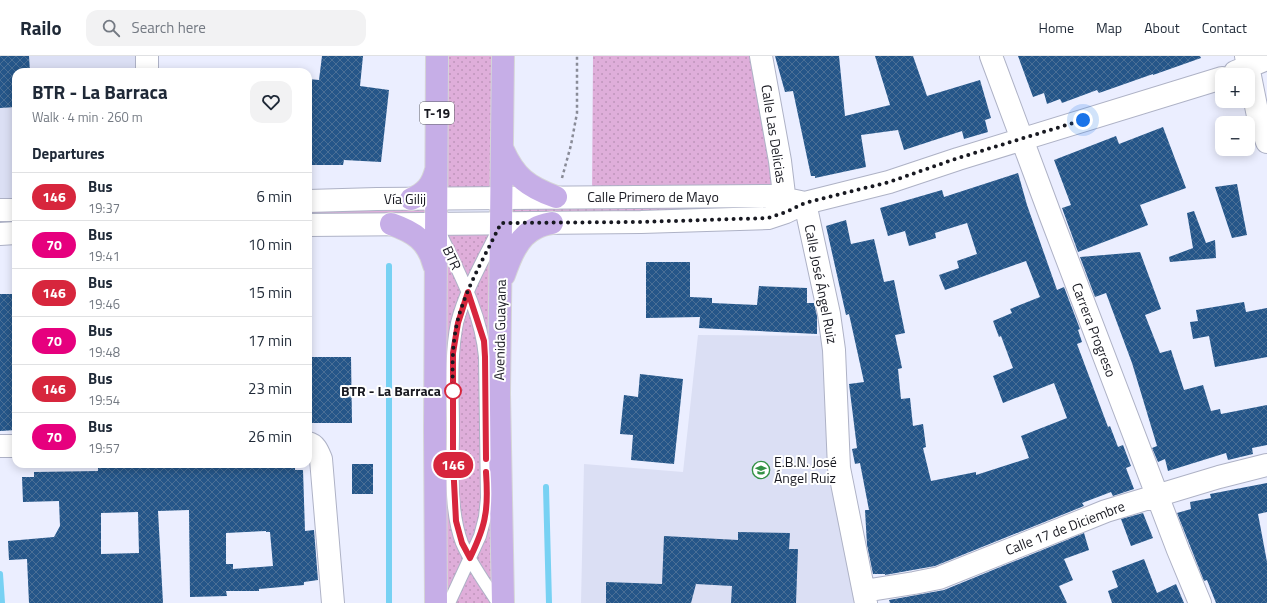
<!DOCTYPE html>
<meta charset="utf-8">
<style>
body{margin:0;font-family:"Titillium Web",sans-serif;background:#f2f2f3;color:#1f2937;height:100vh;display:flex;flex-direction:column;font-size:15px;white-space:nowrap}
*{box-sizing:border-box;margin:0}
p{font-size:13px;color:#747a83}
.icon{flex:none;width:22px;height:22px;fill:none;stroke:currentColor;stroke-width:2;stroke-linecap:round;stroke-linejoin:round}
.map{position:relative;flex:1;overflow:hidden}
.drawer{position:absolute;left:12px;top:12px;width:300px;height:400px;display:flex;flex-direction:column;background:#fff;border-radius:12px;box-shadow:0 2px 10px #0003}
.drawer>*{flex:none}
.badge{padding:0 8px;border-radius:13px;font-size:14px;line-height:26px}
.fabs{position:absolute;left:1215px;top:12px;display:grid;gap:8px}
.fabs a{display:grid;place-items:center;width:40px;height:40px;border-radius:8px;background:#fff;box-shadow:0 2px 10px #0003;font-size:20px}
.you{position:absolute;width:20px;height:20px;margin:-10px;border:3px solid #fff;border-radius:50%;background:#1a73e8;box-shadow:0 0 0 6px #1a73e833}
.map>.badge{position:absolute;translate:-50% -50%;box-shadow:0 0 0 2px #fff}
h2{padding:0 20px;font-size:15px;line-height:36px}
.round{display:grid;place-items:center;flex:none;width:42px;height:42px;border-radius:12px;background:#f2f2f3}
.head{display:flex;align-items:center;justify-content:space-between;height:68px;padding:0 20px}
h1{font-size:19px;font-weight:700;line-height:30px}
ul{padding:0;list-style:none}
li{display:flex;align-items:center;gap:12px;height:48px;padding:0 20px;border-top:1px solid #e0e1e3}
li div{flex:1}
li b{display:block;font-size:15px}
li em{font-style:normal}
li .badge{min-width:44px;font-weight:700;text-align:center}
header{display:flex;align-items:center;gap:24px;box-sizing:border-box;height:56px;padding:0 20px;background:#fff;border-bottom:1px solid #e0e1e3}
header strong{font-size:19px}
nav{display:flex;gap:22px;margin-inline-start:auto;font-size:14px}
.search{width:280px;height:36px;background:#f2f2f3;display:flex;align-items:center;gap:10px;box-sizing:border-box;padding:0 14px;border-radius:12px;color:#747a83;font-size:15px}
.map>svg:first-child{display:block}
</style>
<header>
<strong>Railo</strong>
<div class="search"><svg class="icon" aria-label="search" viewBox="0 0 24 24"><circle cx="10" cy="10" r="6"/><path d="M15 15l6 6"/></svg>Search here</div>
<nav><a>Home</a><a>Map</a><a>About</a><a>Contact</a></nav>
</header>
<div class="map">
<svg width="1267" height="547" viewBox="0 0 1267 547">
<defs>
<pattern id="green-dots" width="8" height="8" patternUnits="userSpaceOnUse"><rect width="8" height="8" fill="#dfaeda"/><path d="M2 2h.1M6 6h.1" fill="none" stroke="#bf95bb" stroke-width="1.8" stroke-linecap="round"/></pattern>
<pattern id="building-cross-hatch" width="8" height="8" patternUnits="userSpaceOnUse"><rect width="8" height="8" fill="#255689"/><path d="M0 0l8 8M0 8l8-8" fill="none" stroke="#4a6f96"/></pattern>
</defs>
<rect width="100%" height="100%" fill="#ebeeff"/>
<path fill="#dbdff4" d="M0,0H147V16H16V154H0Z
M698,279L832,280L866,547H581L584,408L683,416Z"/>
<path fill="url(#green-dots)" fill-rule="evenodd" d="M437,0H503L501,141H592L593,0H761L786,156L501,167L503,547H436V168L308,169V145L436,143ZM501,142V167L436,168V143Z"/>
<g fill="none" stroke-linecap="round" stroke-linejoin="round">
<path stroke="#77d1f3" stroke-width="6" d="M389,210V547
M546,431L549,547
M0,518L2,547"/>
</g>
<path fill="url(#building-cross-hatch)" fill-rule="evenodd" d="M0,0H29L30,16H16V51L0,52Z
M322,0H363L360,30L389,34L381,106L344,104L343,109H308V23L319,24Z
M775,0H839L845,60L890,49L875,0H913L927,40L980,24L991,62L985,64L988,76L964,83L962,75L904,94L898,74L861,79L866,111L815,122V120H811L793,35L785,36Z
M1018,0H1200L1201,2L1153,19V18L1099,37L1097,34L1062,47L1060,43L1047,48L1044,37L1033,41Z
M1163,71L1186,132L1140,149L1148,169L1078,196L1062,152L1071,149L1054,104L1116,80L1119,88Z
M1018,117L1027,149L1057,234L1064,231L1080,273L1078,274L1082,286L1077,288L1108,371L1110,370L1118,391L1123,389L1131,410L1126,412L1134,433L1113,440L1111,436L1082,447L1084,450L935,510L885,519V518H873L867,489L865,454H869L860,407L855,408L852,393L857,392L849,328L864,326L849,258L846,259L826,170L846,164L851,188L874,183L884,226L894,224L905,277L895,279L902,312L898,313L901,343L910,342L913,370L923,368L926,391L923,392L931,425L976,416V419L1029,402L1021,380L1067,362L1054,327L1003,347L993,320L1013,312L1001,280L999,281L993,265L1012,257L1010,253L1040,241L1026,205L945,234L939,219L959,212L957,205L977,198L967,167L935,177L936,182L909,190L905,175L888,180L880,152L942,134L944,141Z
M1237,128L1247,179L1232,182L1215,131Z
M1194,155L1206,187L1215,184L1216,202L1170,206L1169,201L1193,192L1187,157Z
M1140,196L1161,253L1145,259L1160,297L1171,294L1184,334L1203,329L1211,355L1220,353L1221,358L1267,349V389L1252,392L1253,398L1228,404L1226,397L1168,415L1165,403L1158,406L1152,392L1157,390L1132,307L1106,237L1095,241L1080,201Z
M646,206H690V241L712,242V247L757,249L759,230L807,232V247H814L817,260V278L699,272L700,261L646,262Z
M0,238H16V374L0,375Z
M1244,246L1246,256L1267,252V301L1215,311L1209,280L1193,283L1190,266L1198,265L1196,254Z
M311,301H351L352,367H311Z
M640,318L683,323L674,408L631,404L633,379L620,378L624,339L638,341Z
M98,408H193V412L223,411V408H263V412L295,410V414H303L305,475L314,474L318,524L304,526V529L259,533V535H226L227,540L190,541L189,454L158,455L163,547H29L27,503L9,504L8,485L54,481L60,470L59,445L23,446L22,421H34V416L98,415ZM138,456L139,497L101,498V457ZM266,475V476H270L273,510L233,513V508H226V477Z
M352,408H373V438H352Z
M1267,427V456L1258,458L1267,506V547H1216L1207,524L1204,525L1177,457L1191,453L1190,446L1211,442L1210,438Z
M1143,457L1153,482L1131,490L1121,463Z
M738,476L790,477L789,493H798L796,547H731L732,530L696,528L691,547H606V526L662,528L664,480L738,484Z
M1084,477L1089,494L1064,503L1073,524L1059,530L1067,547H890L889,544L944,534Z
M1144,503L1157,537L1176,528L1184,547H1112L1108,535L1118,531L1112,515Z"/>
<g fill="none" stroke-linecap="round" stroke-linejoin="round">
<defs>
<path id="service" d="M497,176C483,205 465,235 457,267C450,302 453,338 453,373C453,408 449,453 462,487C471,508 486,528 498,547
M440,177C459,217 481,256 485,301L487,442L485,461L480,480L449,547"/>
<path id="minor" d="M147,0V16
M761,0L780,105L786,155
M991,0L1051,161L1178,494L1200,547
M1246,0L1258,60L1267,86
M1235,16L1267,3
M308,145L377,143L772,140L805,147
M805,147L829,258L834,294L839,412L866,547
M0,154H16
M308,169L641,166L768,162L786,156L805,147L889,126L958,103L1222,22
M0,178L16,177
M308,387C316,389 318,396 321,403L333,547
M0,390H16
M864,535L914,527L939,522L1106,455L1219,421L1267,409"/>
<path id="trunk" d="M503,94C515,121 528,131 556,141
M411,143C426,137 432,129 436,114
M391,168C414,176 428,185 434,209
M504,219C510,202 518,180 536,172C541,169 547,168 552,167
M436,547L435,373L437,0
M503,547L499,338L503,0"/>
</defs>
<use href="#service" stroke="#aeb2c6" stroke-width="14"/>
<use href="#minor" stroke="#aeb2c6" stroke-width="24"/>
<use href="#trunk" stroke="#d5d6d7" stroke-width="24"/>
<path stroke="#898b97" stroke-width="2.5" stroke-dasharray="3 3" stroke-linecap="butt" d="M562,122L571,89L577,57V0"/>
<use href="#service" stroke="#fff" stroke-width="12"/>
<use href="#minor" stroke="#fff" stroke-width="22"/>
<use href="#trunk" stroke="#c6aee7" stroke-width="22"/>
</g>
<g fill="none" stroke-linecap="round" stroke-linejoin="round">
<defs>
<path id="line" d="M486,403L485,301L484,285L468,236L458,267L453,297V406L456,465L462,487L470,502C476,489 483,475 485,460C488,446 487,431 486,416"/>
</defs>
<use href="#line" stroke="#fff" stroke-width="9"/>
<use href="#line" stroke="#d7263d" stroke-width="6"/>
<path stroke="#181921" stroke-width="4" stroke-dasharray="0 7.2" d="M453,335C452,308 452,282 460,256C470,225 487,196 501,167L641,166L768,162L786,156L805,147L889,126L958,102L1083,64"/>
</g>
<defs>
<symbol id="school-ring" viewBox="-11 -11 22 22"><circle r="9.5" fill="#fff" stroke="#329144" stroke-width="1.5"/><path d="M0-5L7-2L0 1L-7-2ZM-4 1L0 2.5L4 1V4Q0 6-4 4Z" fill="#329144"/></symbol>
</defs>
<g fill-rule="evenodd">
<use href="#school-ring" x="751" y="404" width="20" height="20"/>
</g>
<circle fill="#fff" stroke="#d7263d" stroke-width="2" cx="453" cy="335" r="8"/>
<g text-anchor="middle" stroke-width="4" stroke-linejoin="round" paint-order="stroke">
<rect fill="#fff" stroke="#5d5e64" stroke-width="1" x="420" y="46" width="34" height="22" rx="3"/>
<g font-size="13" font-weight="bold" fill="#181921">
<text x="437" y="62">T-19</text>
</g>
<g font-size="14" fill="#181921" stroke="#fff">
<text transform="translate(774 78) rotate(81)" y="5">Calle Las Delicias</text>
<text x="653" y="146">Calle Primero de Mayo</text>
<text x="405" y="148">Vía Gilij</text>
<text transform="translate(452 202) rotate(65)" y="5">BTR</text>
<text transform="translate(821 228) rotate(79)" y="5">Calle José Ángel Ruiz</text>
<text transform="translate(500 274) rotate(-89)" y="5">Avenida Guayana</text>
<text transform="translate(1094 274) rotate(69)" y="5">Carrera Progreso</text>
<text transform="translate(1065 472) rotate(-21)" y="5">Calle 17 de Diciembre</text>
</g>
<g font-size="14" font-weight="bold" fill="#181921" stroke="#fff" text-anchor="end">
<text x="441" y="340">BTR - La Barraca</text>
</g>
<g font-size="14" fill="#181921" stroke="#fff" text-anchor="start">
<text x="774" y="411">E.B.N. José<tspan x="774" dy="16">Ángel Ruiz</tspan></text>
</g>
</g>
</svg>
<div class="fabs">
<a>+</a>
<a>−</a>
</div>
<div class="you" style="left:1083px;top:64px"></div>
<b class="badge" style="left:453px;top:409px;background:#d7263d;color:#fff">146</b>
<section class="drawer">
<div class="head"><div><h1>BTR - La Barraca</h1><p>Walk · 4 min · 260 m</p></div><a class="round"><svg class="icon" aria-label="heart" viewBox="0 0 24 24"><path d="M12 20l-8-8c-3-5 5-10 8-4 3-6 11-1 8 4z"/></svg></a></div>
<h2>Departures</h2>
<ul>
<li><span class="badge" style="background:#d7263d;color:#fff">146</span><div><b>Bus</b><p>19:37</p></div><em>6 min</em></li>
<li><span class="badge" style="background:#e6007e;color:#fff">70</span><div><b>Bus</b><p>19:41</p></div><em>10 min</em></li>
<li><span class="badge" style="background:#d7263d;color:#fff">146</span><div><b>Bus</b><p>19:46</p></div><em>15 min</em></li>
<li><span class="badge" style="background:#e6007e;color:#fff">70</span><div><b>Bus</b><p>19:48</p></div><em>17 min</em></li>
<li><span class="badge" style="background:#d7263d;color:#fff">146</span><div><b>Bus</b><p>19:54</p></div><em>23 min</em></li>
<li><span class="badge" style="background:#e6007e;color:#fff">70</span><div><b>Bus</b><p>19:57</p></div><em>26 min</em></li>
</ul>
</section>
</div>
